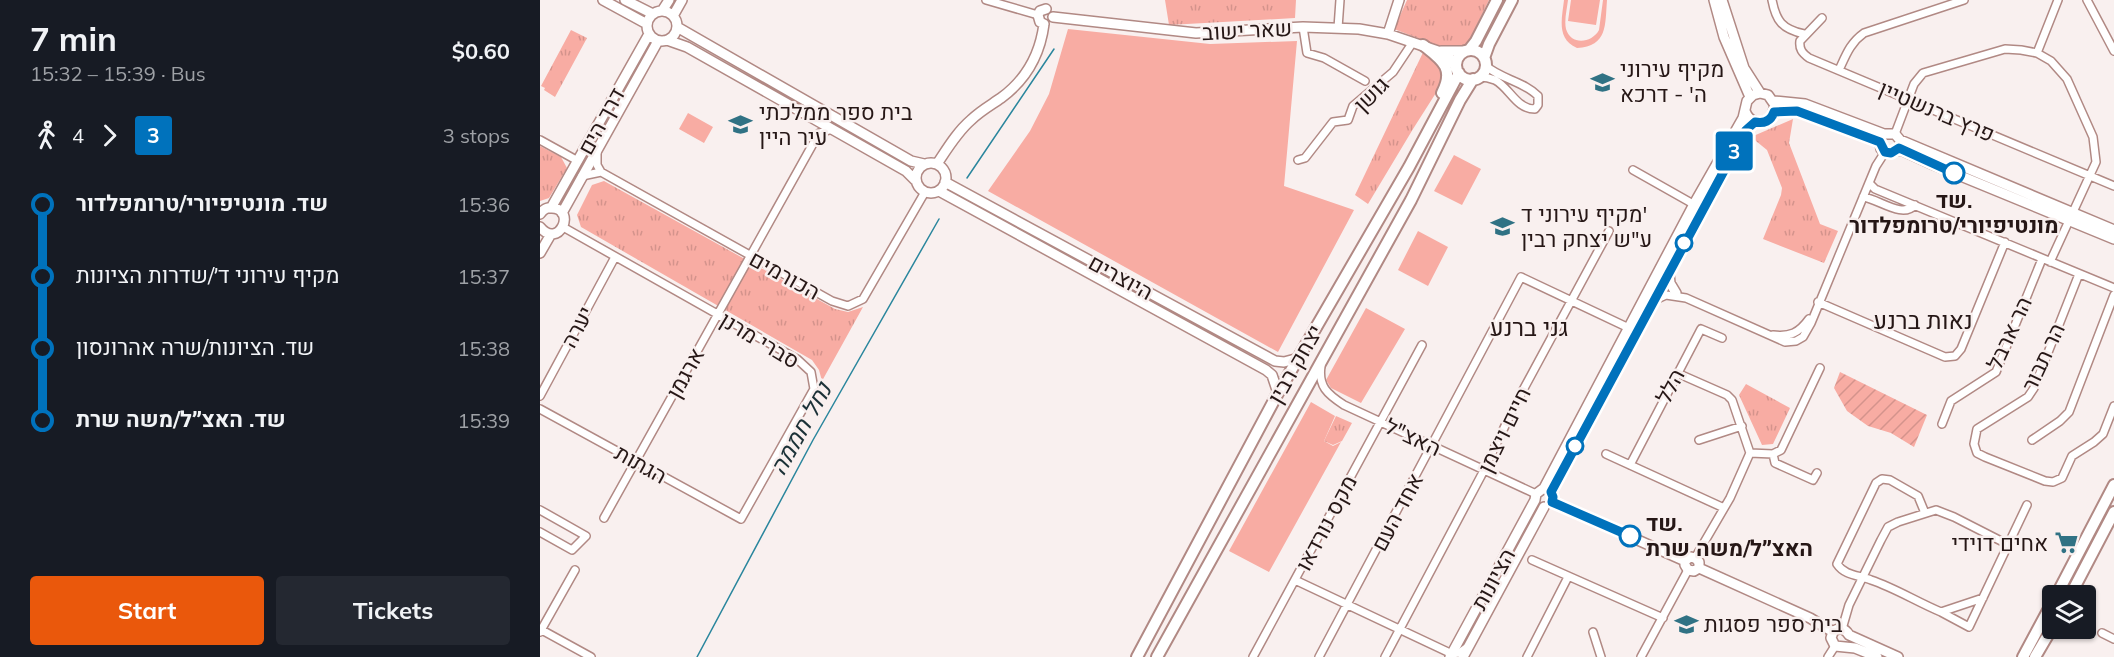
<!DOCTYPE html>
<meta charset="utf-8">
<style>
body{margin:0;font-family:Mulish,Heebo,sans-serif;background:#242831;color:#f1f3f6;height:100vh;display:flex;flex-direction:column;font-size:22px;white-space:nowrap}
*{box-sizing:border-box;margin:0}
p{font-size:20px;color:#9ea1a6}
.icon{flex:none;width:33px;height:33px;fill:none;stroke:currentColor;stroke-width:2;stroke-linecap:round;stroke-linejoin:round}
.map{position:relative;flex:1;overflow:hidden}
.sheet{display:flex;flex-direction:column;background:#171b24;width:540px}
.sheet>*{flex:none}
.badge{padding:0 12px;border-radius:4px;font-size:21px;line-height:39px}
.tools{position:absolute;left:1502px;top:585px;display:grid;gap:12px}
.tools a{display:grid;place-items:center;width:54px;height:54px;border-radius:6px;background:#171b24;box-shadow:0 2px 4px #0004;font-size:30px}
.map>.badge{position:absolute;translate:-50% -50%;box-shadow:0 0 0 3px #fff}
.legs{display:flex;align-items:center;gap:9px;height:66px;padding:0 30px;font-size:20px}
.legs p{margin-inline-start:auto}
.headline{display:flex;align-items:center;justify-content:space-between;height:102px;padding:0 30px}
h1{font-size:33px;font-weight:700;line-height:45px}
.action{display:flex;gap:12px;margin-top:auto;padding:12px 30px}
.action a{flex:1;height:69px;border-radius:6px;background:#ea580c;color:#fff;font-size:24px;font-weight:700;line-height:69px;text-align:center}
.action a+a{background:#242831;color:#f1f3f6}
ul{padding:0 30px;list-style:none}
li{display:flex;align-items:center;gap:21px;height:72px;font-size:22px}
li i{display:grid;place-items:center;width:9px;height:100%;margin:0 8px;background:currentColor}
li i::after{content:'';width:15px;height:15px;margin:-8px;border:4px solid;border-radius:50%;background:#171b24}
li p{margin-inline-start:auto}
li:first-child i{background:linear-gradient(#0000 50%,currentColor 0)}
li:last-child i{background:linear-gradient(currentColor 50%,#0000 0)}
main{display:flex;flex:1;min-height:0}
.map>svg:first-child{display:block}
</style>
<main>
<section class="sheet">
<div class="headline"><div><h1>7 min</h1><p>15:32 – 15:39 · Bus</p></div><b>$0.60</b></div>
<div class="legs"><svg class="icon" aria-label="walk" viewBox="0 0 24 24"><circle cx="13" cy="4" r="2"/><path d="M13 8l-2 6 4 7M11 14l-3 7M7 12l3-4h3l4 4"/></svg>4<svg class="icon" aria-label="forward" viewBox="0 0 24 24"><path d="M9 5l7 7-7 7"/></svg><b class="badge" style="background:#0072bc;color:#fff">3</b><p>3 stops</p></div>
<ul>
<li><i style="color:#0072bc"></i><b>שד. מונטיפיורי/טרומפלדור</b><p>15:36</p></li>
<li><i style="color:#0072bc"></i><span>מקיף עירוני ד׳/שדרות הציונות</span><p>15:37</p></li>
<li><i style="color:#0072bc"></i><span>שד. הציונות/שרה אהרונסון</span><p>15:38</p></li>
<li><i style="color:#0072bc"></i><b>שד. האצ״ל/משה שרת</b><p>15:39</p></li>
</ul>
<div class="action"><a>Start</a><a>Tickets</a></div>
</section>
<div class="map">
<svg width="1574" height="657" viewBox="0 0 1574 657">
<defs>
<pattern id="park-tufts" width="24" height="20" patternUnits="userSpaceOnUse" patternTransform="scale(1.5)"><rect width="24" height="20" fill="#f8aca3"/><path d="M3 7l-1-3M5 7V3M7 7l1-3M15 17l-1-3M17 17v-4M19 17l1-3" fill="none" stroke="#d4938c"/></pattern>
<pattern id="garden-furrows" width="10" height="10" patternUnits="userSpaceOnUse" patternTransform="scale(1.5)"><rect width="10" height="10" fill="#f8aca3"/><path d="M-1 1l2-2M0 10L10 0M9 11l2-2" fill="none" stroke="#d4938c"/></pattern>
</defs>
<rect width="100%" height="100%" fill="#f9f0ef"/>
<path fill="#f8aca3" d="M1024,0H1028C1027,9 1024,20 1026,29C1031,46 1052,43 1059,30L1063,0H1067C1065,25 1068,46 1037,48C1016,39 1022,18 1024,0Z
M1031,0H1060L1056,25L1028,21Z
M528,29L670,44L757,41L744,186L814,210L738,352L448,191L490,131L509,94Z
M148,113L173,127L164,143L139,129Z
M914,155L941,169L922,205L894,191Z
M878,231L908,247L888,286L858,270Z
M826,308L865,329L821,403L791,388L786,380Z
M771,402L795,416L784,441L793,446L801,442L729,572L689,551Z"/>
<path fill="url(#park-tufts)" d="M625,0H756L755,18L629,25Z
M867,0H949L929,41L873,129L828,204L815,195L888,42L854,29Z
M31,30L47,38L15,97L4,90L5,88L1,86Z
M1253,119L1249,143L1280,224L1298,231L1284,263L1223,239L1241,195L1242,188L1227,150L1211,137Z
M0,146L21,157L27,168L9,198L0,201Z
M64,181L295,309L308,312L323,307L282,381L279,370L272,360L41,227L37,215L52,185Z
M1206,384L1250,408L1233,444L1222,445L1199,395Z
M796,416L812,423L802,441L793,445L784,441Z"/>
<path fill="url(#garden-furrows)" d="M1300,372L1387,415L1374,447L1351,433L1328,426L1307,411L1294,388Z"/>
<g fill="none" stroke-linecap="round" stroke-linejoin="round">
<path stroke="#2a869d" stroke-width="1.5" d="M427,178L514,49
M157,657L273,440L399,219"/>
<defs>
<path id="minor" d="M446,0L498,15
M1232,0C1236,21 1242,29 1264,34
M1547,0L1574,51
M1282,18L1260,41C1259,49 1262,53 1269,58L1574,186
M763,27L767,53L784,58L825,81
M798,28L800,0
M1497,53L1518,0
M1299,70C1306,55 1310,43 1324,33L1424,0
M940,77C945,77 950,78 955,80C970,88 976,109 995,109L998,105V96C985,82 961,79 946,66
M1355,134L1374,84L1383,73L1465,49L1481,50L1497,53L1511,61L1527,79L1553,137L1556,162L1510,262
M0,140L38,161
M57,153V165L61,172L292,301L308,306L323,299L385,192
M758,160L765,158L793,122L808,120L813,106L853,72L873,42
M1093,170L1162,209
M42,176L61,172
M1329,183L1335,189L1574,288
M1323,197C1339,199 1362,219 1375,205
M1539,274L1494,388L1488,397L1437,429L1434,444L1437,453L1445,457L1505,481L1513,482L1522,478L1532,456L1554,442L1563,434L1574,406
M1115,300L1126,295L1146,298L1245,342L1256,341L1263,337L1271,323L1336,166L1345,152
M1278,302L1405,357L1415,356L1421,349L1465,242
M1233,335C1250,337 1259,333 1269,319
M781,366C778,386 787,394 804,405L996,494
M1137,373L1187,395L1192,400L1210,453L1190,498L1155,558
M0,396L75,257
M0,409L201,519L274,389L271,372L257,359L23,227
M1402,424L1411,401L1456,372L1502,259
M1159,440L1202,426
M1492,440L1520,421L1529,412L1574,295
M1210,453L1233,454L1241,450L1280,368
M1066,454L1184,508
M1233,454L1235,463L1273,480L1277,473
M1090,465L1161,329L1182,338
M0,510L46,536L32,550L0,532
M1385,513L1378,496L1350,480L1342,479L1336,483L1297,564C1305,576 1319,575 1331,580C1355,588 1377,602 1401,612
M64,518L279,133L293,129
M992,560L1123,618
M755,580L912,654L919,653L926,648
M1443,598L1401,612L1429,627L1487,505
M0,629L51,657
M1302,629L1309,605L1341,540L1348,527L1358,522L1396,510L1414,517L1465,543L1467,549
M0,632L35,570
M1053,632L1061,657
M1562,633L1574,639
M713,657L882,345
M779,657L981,277L1091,329
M845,657L941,476L975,405L1069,231
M987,657L1028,577
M1101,657L1148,570
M1288,657L1295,646"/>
<path id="tertiary" d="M63,0L107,24
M85,0L113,14
M1174,0L1184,37L1210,97
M1182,0L1204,68L1220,93
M107 26a15 15 0 1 1 30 0a15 15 0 1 1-30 0Z
M122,11L129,0
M133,16L142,0
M513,17L656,33L763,27L819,29L848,34L898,51L910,59L916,68
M504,24L500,22L498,15L500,11L506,9
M137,27L371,161L384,164
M848,34L859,0
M127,40L147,47L366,171L375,180
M901,51H925
M1234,101L1265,104L1344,134H1355L1360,140L1574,230
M1235,112L1257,111L1340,142
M1340,142L1341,149L1348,153L1357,151L1360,145
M1359,149L1394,165L1574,239
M376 178a15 15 0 1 1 30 0a15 15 0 1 1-30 0Z
M397,164C407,149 417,132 431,120C440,111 451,105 461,98C487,79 500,55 504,24
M405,182L735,361L744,362L759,358
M399,191L726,370L732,375L738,393
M11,208L109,34
M22,213L118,41
M0,214C3,210 6,207 12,208C37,209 19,250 0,227
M0,253L11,234
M1129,273L1130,283L1136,293
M1004,488L1154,204L1203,118L1207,101L1213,95L1220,93L1228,95L1235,105L1232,116C1223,126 1210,124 1205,111
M1011,492L1187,162L1206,130L1215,122
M1012,502L1145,561
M1145,561L1150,557L1155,558L1159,562V568
M1145,561V565L1148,570L1154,571L1159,568
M1159,568L1270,618L1293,632
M1293,632C1299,627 1305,628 1309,635L1358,657
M1293,632L1291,638L1295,646L1315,648L1337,657
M910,657L995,500L996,494L1004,488
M923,657L1004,507"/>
<path id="secondary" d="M883,45C902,60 915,68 902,93
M929,50L936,41L957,0
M916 65a15 15 0 1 1 30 0a15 15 0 1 1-30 0Z
M944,58L949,44L972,0
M1516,596L1574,485
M1530,596L1574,512
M597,657L738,393L869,167L919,73
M617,657L871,200L920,100L933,79
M1483,657L1512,603
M1495,657L1512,628"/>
</defs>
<use href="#minor" stroke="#b18984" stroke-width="10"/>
<use href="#tertiary" stroke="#b18984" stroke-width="12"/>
<use href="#secondary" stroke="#b18984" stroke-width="14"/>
<use href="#minor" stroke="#fff" stroke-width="7"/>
<use href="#tertiary" stroke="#fff" stroke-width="9"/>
<use href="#secondary" stroke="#fff" stroke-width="10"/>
</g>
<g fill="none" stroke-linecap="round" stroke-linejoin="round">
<defs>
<path id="line-1" d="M1090,536L1012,502L1013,497L1011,492L1206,130L1215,122C1224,124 1231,121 1234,112L1257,111L1340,142L1345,152L1351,153L1359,148L1414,173"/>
</defs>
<use href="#line-1" stroke="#fff" stroke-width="14"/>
<use href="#line-1" stroke="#0072bc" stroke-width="9"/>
</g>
<defs>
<symbol id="school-bare" viewBox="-9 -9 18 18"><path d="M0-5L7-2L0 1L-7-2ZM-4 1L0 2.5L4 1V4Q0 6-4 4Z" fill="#307284" stroke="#f9f0ef" stroke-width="2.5" paint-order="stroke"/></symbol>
<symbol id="supermarket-bare" viewBox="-9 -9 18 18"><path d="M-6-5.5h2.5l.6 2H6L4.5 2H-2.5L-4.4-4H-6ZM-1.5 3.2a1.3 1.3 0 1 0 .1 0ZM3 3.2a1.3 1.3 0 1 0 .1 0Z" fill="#307284" stroke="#f9f0ef" stroke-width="2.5" paint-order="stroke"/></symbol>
</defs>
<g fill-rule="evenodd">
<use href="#school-bare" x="1046" y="66" width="33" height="33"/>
<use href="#school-bare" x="184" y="108" width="33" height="33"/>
<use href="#school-bare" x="946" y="210" width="33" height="33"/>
<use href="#supermarket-bare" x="1510" y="526" width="33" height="33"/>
<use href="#school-bare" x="1130" y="608" width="33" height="33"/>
</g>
<g fill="#fff" stroke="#0072bc" stroke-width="3">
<circle cx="1414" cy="173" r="10"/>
<circle cx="1144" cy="243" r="8"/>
<circle cx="1035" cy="446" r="8"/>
<circle cx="1090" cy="536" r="10"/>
</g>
<g text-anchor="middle" stroke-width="5" stroke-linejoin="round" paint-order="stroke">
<g font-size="22" fill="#261716" stroke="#f9f0ef">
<text transform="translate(707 30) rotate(-3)" y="8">שאר ישוב</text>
<text transform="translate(831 94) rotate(-45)" y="8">גושן</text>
<text transform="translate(1397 111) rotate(23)" y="8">פרץ ברנשטיין</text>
<text transform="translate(61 121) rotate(-61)" y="8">דרך הים</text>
<text transform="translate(245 275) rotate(29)" y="8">הכורמים</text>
<text transform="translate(581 277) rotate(29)" y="8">היוצרים</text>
<text transform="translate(37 327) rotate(-62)" y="8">יערה</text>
<text transform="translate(1469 333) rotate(-65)" y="8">הר ארבל</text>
<text transform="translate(220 340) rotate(31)" y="8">סברי מרנן</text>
<text transform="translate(1503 357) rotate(-65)" y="8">הר תבור</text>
<text transform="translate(755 364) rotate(-60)" y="8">יצחק רבין</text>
<text transform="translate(145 373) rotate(-61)" y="8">ארגמן</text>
<text transform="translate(1130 386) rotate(-62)" y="8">הלל</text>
<text transform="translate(964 430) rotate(-64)" y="8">חיים ויצמן</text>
<text transform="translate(873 437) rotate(25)" y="8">האצ"ל</text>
<text transform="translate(101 464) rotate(29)" y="8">הגתות</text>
<text transform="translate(857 512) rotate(-62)" y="8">אחד העם</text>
<text transform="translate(786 523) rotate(-62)" y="8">מקס נורדאו</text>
<text transform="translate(953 579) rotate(-61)" y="8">הציונות</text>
</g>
<g font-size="22" fill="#261716" stroke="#f9f0ef" text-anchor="start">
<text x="1080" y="77">מקיף עירוני<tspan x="1080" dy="25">ה' - דרכא</tspan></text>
<text x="219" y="120">בית ספר ממלכתי<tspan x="219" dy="25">עיר היין</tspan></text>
<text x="981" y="222">מקיף עירוני ד'<tspan x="981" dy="25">ע"ש יצחק רבין</tspan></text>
<text x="1508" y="551" text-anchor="end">אחים דוידי</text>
<text x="1164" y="632">בית ספר פסגות</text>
</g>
<g font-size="22" font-weight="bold" fill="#261716" stroke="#f9f0ef">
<text x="1414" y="208">שד.<tspan x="1414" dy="25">מונטיפיורי/טרומפלדור</tspan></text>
<text x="1106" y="531" text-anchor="start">שד.<tspan x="1106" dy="25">האצ״ל/משה שרת</tspan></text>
</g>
<g font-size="24" fill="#261716" stroke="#f9f0ef">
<text x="1383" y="329">נאות ברנע</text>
<text x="989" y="336">גני ברנע</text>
</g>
<g font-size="24" font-style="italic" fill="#1b3137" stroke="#f9f0ef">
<text transform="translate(261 429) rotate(-61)" y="8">נחל חממה</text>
</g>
</g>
</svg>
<div class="tools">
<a><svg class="icon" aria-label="layers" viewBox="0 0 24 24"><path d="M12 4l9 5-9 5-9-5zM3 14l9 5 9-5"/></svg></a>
</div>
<b class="badge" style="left:1194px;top:151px;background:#0072bc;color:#fff">3</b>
</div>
</main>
